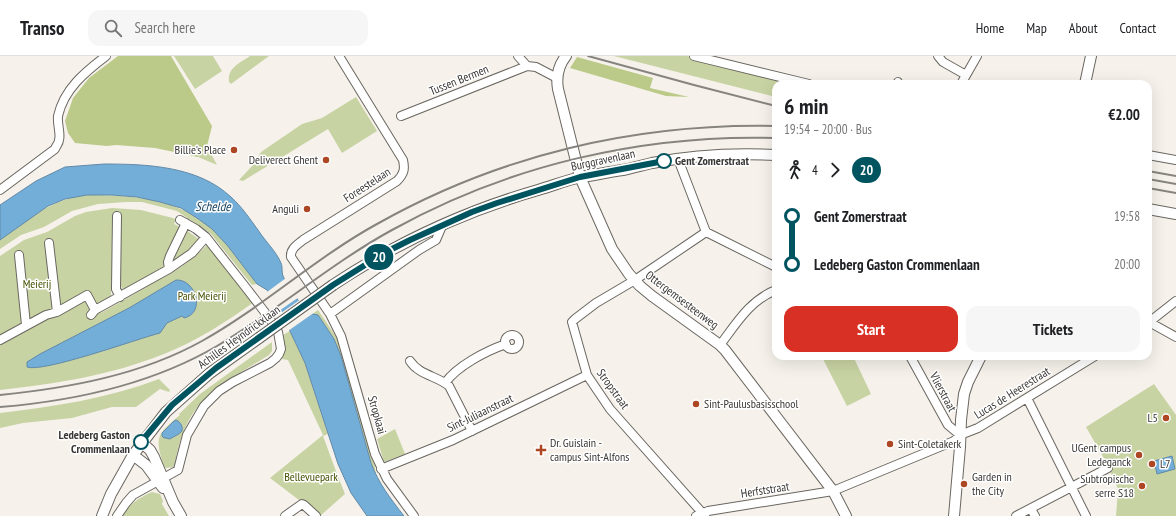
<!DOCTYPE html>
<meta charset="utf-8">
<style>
body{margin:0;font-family:"PT Sans Narrow",sans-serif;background:#f6f6f6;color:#202124;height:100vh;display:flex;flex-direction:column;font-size:15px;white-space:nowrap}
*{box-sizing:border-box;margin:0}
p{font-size:13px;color:#757577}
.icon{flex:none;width:22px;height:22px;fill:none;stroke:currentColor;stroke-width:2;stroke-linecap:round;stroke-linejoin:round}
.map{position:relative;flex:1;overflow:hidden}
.panel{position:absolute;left:772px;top:24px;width:380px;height:280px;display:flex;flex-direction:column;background:#fff;border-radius:12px;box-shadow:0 4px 16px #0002}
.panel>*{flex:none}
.badge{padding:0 8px;border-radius:13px;font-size:14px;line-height:26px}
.map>.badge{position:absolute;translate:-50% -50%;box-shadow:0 0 0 2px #fff}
.legs{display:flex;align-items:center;gap:6px;height:44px;padding:0 12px;font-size:13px}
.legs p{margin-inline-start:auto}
.head{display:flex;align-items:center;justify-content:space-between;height:68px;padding:0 12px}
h1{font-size:22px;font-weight:800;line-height:30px}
.action{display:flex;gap:8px;margin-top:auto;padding:8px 12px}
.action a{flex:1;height:46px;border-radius:12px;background:#d93025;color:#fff;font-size:16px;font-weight:800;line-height:46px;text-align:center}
.action a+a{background:#f6f6f6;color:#202124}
ul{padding:0 12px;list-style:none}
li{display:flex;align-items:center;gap:14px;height:48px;font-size:15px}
li i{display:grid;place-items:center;width:6px;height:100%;margin:0 5px;background:currentColor}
li i::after{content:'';width:10px;height:10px;margin:-5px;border:3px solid;border-radius:50%;background:#fff}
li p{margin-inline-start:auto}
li:first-child i{background:linear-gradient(#0000 50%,currentColor 0)}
li:last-child i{background:linear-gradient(currentColor 50%,#0000 0)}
header{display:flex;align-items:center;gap:24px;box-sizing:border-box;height:56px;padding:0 20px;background:#fff;border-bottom:1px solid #e0e0e0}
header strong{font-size:19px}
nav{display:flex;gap:22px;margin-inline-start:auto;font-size:14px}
.search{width:280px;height:36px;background:#f6f6f6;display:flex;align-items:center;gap:10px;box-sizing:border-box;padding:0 14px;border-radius:12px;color:#757577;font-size:15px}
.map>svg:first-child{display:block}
</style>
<header>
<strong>Transo</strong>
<div class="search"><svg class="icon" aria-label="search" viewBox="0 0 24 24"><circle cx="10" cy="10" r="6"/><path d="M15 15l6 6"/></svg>Search here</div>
<nav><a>Home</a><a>Map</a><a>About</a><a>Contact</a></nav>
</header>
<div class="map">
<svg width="1176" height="460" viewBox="0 0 1176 460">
<rect width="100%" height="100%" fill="#f6f2eb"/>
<path fill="#c8d3a3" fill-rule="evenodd" d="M174,0H213L222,15L195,33Z
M250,0H269L231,28L229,26C227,12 240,7 250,0Z
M614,0H687L803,28H776V41Z
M356,41L377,75L342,97L328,73L243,125L239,124L252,110L261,96L302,68L322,62Z
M207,90L217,109L198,101Z
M87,139C131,139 178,142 212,173C230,189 243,209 257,228L252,229L211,178L177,155L142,146H126L98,148L72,155L44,171L21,179L0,193V184C30,162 49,144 87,139Z
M112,152L141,154L173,162L176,164L174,168L186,174L200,184C193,191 184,203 174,204L172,202L161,223C179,214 194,202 208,188L254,246C226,266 197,285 164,298C112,319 55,328 0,334V200L24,184L47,176L75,160L86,156ZM111,224H119V227L124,235L139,226L143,233L101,257L98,250L111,243Z
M318,254L337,282H338L375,410L376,421L371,407L341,300L312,258Z
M290,275L305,307L328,378L323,380L337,418L345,438L320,460L270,422L323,379L288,304L282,303L284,290L283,279Z
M272,286V295L269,299C219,330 184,344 175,409L173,411L166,412L164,410C154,381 157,378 180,359L179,358L200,338Z
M824,300H853L871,338L847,350L822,301Z
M159,323L170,334L169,336L160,333L136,351H112L72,362L23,367L0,372V357C53,351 109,342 159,323Z
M1154,328L1176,359V460H1116L1118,433L1106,406L1086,371Z
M395,373L405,398L384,406L377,383Z
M152,436L160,438L163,445L162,448L169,460H123C128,448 141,441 152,436Z"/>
<path fill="#bbca88" d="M118,0H171L212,70L207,90L198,101L155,92L116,89L107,90L75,87L68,77L65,65L73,42L89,22Z
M577,1L653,22L650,32L689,41L666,40L570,12Z"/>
<path fill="#73aed9" stroke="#628aa8" d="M104,108C147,108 198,110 231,141C242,151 250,163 258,174C265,185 276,195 281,207C283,211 281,217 284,222C289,234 300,246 308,257L318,259L334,283L341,300L371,407C379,428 390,442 404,460H367L351,437L338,408L305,307L289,273L290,267L267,234L257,228L227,189L212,173L197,162L181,152L160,146L137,141L112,139H87L65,143L48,150L0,184V149L36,125L65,111Z
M176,224C196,223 206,257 184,262L182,260L167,267L160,277C137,283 43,317 27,311V306L40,298L129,252Z
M174,365L176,364C181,366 183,371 182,375C179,379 174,380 170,383L166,382H164L162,380V377Z
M1172,400L1175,413L1157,418L1154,405Z"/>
<path fill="#f6f2eb" d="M286,222L299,241L279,255L267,236Z
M301,243L309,255L315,256L288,275V268L281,257Z"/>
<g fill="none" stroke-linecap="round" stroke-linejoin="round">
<defs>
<path id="minor" d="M339,0L403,104C405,113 404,118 397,125L303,184C297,189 290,193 291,201L330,258L341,280L375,398L387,423L414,460
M518,0L527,10
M694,0L809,28
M938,0L943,6L966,19
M897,28L898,26
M961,28L977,0
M401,60L527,10L536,11L557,22
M1148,99L1176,104
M678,103L706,176L776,211
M0,134L55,93C56,90 59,87 59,84C61,78 57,68 58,60C64,33 85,16 106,0
M117,160L116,233L120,241
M49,187L57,256
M19,199L26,269
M169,213L168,206L170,200L186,167
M330,258L419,194L436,184L442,170
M91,259L95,254L169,213L192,197L206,181
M1149,266L1176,281
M1148,267L1176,245
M505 286a7 7 0 1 1 14 0a7 7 0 1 1-14 0Z
M0,284L46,259L57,256L87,239L95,254
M720,289C736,268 750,244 776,234
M910,300L948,369L960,379
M410,305C419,319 437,320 449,330L472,375
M445,327C457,310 486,295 506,288
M1027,342L1086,460
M381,413L453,384L587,319
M1031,453L1035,460
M117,460L126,447L133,439L178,414L187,379L204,350L219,335L233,326L270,307L276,302L279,298L281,293L278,276L270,263L247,233L206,181L196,173L180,164
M285,460L302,448L304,449L316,460
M696,460L708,455L833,435L954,385L960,379L978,372L1095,300
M705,460L610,353L587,319L572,266L575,263L596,247L635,224L706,176
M1016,460L1108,412"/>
<path id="tertiary" d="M566,0C558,10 556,21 558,33L580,121L612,193L629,218L640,230L652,240L720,289L725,294L833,435L846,460
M1085,28L1091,0
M1148,153L1176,158
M333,229C396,187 465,155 538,134C552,130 567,124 581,121C595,119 609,116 623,114C633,112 643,109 652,107C693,99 735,97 776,99
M141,386L150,394L154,401L173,446L181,460
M133,399L146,409L163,432
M102,460L111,438L133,399L166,356L210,317L259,282
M954,460L960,391L961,364L964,338L968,326L981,300"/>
</defs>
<use href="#minor" stroke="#6a6660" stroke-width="10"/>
<use href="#tertiary" stroke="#6a6660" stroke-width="12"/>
<use href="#minor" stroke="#fff" stroke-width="8"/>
<use href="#tertiary" stroke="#fff" stroke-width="10"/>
<path stroke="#878480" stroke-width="2" d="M588,0L694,29L776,50
M1148,115L1176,120
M1148,123L1176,128
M1148,132L1176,137
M0,339C69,332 141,319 202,285C263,251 315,202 377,168C499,99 636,67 776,70
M0,351C74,345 152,328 217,290C277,255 330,208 392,174C509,109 643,78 776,82"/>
<defs>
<path id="tertiary-bridge" d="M259,282L333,229"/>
</defs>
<use href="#tertiary-bridge" stroke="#6a6660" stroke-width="12" stroke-linecap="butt"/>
<use href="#tertiary-bridge" stroke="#fff" stroke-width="10"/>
</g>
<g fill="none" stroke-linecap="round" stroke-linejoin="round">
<defs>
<path id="line-1" d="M141,386L172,349L216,312L333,229L386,196L410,184L472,156L497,147L580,121L664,105"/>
</defs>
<use href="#line-1" stroke="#fff" stroke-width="9"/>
<use href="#line-1" stroke="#005460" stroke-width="6"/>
</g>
<g fill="#ad4622" stroke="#fff" stroke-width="1.5">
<circle cx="234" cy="94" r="4"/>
<circle cx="326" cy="104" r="4"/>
<circle cx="307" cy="153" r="4"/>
<circle cx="696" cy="348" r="4"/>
<circle cx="1166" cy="362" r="4"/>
<circle cx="890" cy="388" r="4"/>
<path d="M539 388h4v4h4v4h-4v4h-4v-4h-4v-4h4z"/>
<circle cx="1139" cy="399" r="4"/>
<circle cx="1152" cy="408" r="4"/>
<circle cx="964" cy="428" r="4"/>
<circle cx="1142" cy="430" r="4"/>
</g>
<g fill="#fff" stroke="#005460" stroke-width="2">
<circle cx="664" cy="105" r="7"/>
<circle cx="141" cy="386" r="7"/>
</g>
<g text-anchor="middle" stroke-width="3" stroke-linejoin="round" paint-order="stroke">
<g font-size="12" fill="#393735" stroke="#fff">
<text transform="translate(459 24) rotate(-22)" y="4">Tussen Bermen</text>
<text transform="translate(603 104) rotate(-12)" y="4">Burggravenlaan</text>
<text transform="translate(367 129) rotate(-33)" y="4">Foreestelaan</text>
<text transform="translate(682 244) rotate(37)" y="4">Ottergemsesteenweg</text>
<text transform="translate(239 281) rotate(-36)" y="4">Achilles Heyndrickxlaan</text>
<text transform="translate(613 333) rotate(54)" y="4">Stropstraat</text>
<text transform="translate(943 336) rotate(62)" y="4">Vlierstraat</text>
<text transform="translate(1012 337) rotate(-32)" y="4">Lucas de Heerestraat</text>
<text transform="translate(480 357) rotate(-26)" y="4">Sint-Juliaanstraat</text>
<text transform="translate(377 359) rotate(74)" y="4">Stropkaai</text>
<text transform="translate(765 434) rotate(-9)" y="4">Herfststraat</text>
</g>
<g font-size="12" fill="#393735" stroke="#fff" text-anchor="end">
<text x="226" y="98">Billie's Place</text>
<text x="318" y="108">Deliverect Ghent</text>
<text x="299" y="157">Anguli</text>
<text x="704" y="352" text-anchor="start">Sint-Paulusbasisschool</text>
<text x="1158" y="366">L5</text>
<text x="550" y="391" text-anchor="start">Dr. Guislain -<tspan x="550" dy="14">campus Sint-Alfons</tspan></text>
<text x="898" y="392" text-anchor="start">Sint-Coletakerk</text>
<text x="1131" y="396">UGent campus<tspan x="1131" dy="14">Ledeganck</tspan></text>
<text x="1160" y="412" text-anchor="start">L7</text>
<text x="972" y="425" text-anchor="start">Garden in<tspan x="972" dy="14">the City</tspan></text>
<text x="1134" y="427">Subtropische<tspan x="1134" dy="14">serre S18</tspan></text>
</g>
<g font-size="12" font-weight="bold" fill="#393735" stroke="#fff" text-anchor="start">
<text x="675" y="109">Gent Zomerstraat</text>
<text x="130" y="383" text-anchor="end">Ledeberg Gaston<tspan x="130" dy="14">Crommenlaan</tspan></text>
</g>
<g font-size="12" fill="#475204" stroke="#fff">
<text x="37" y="232">Meierij</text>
<text x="202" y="244">Park Meierij</text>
<text x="311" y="425">Bellevuepark</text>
</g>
<g font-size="13" font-style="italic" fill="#174462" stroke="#fff">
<text x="213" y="155">Schelde</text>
</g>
</g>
</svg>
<b class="badge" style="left:379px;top:201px;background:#005460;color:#fff">20</b>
<section class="panel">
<div class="head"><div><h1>6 min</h1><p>19:54 – 20:00 · Bus</p></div><b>€2.00</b></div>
<div class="legs"><svg class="icon" aria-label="walk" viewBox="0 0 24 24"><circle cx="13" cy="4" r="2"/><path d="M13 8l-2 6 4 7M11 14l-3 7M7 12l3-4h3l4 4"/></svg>4<svg class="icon" aria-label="forward" viewBox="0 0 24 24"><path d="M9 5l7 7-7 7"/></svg><b class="badge" style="background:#005460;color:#fff">20</b></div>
<ul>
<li><i style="color:#005460"></i><b>Gent Zomerstraat</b><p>19:58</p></li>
<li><i style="color:#005460"></i><b>Ledeberg Gaston Crommenlaan</b><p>20:00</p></li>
</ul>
<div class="action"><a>Start</a><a>Tickets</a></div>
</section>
</div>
